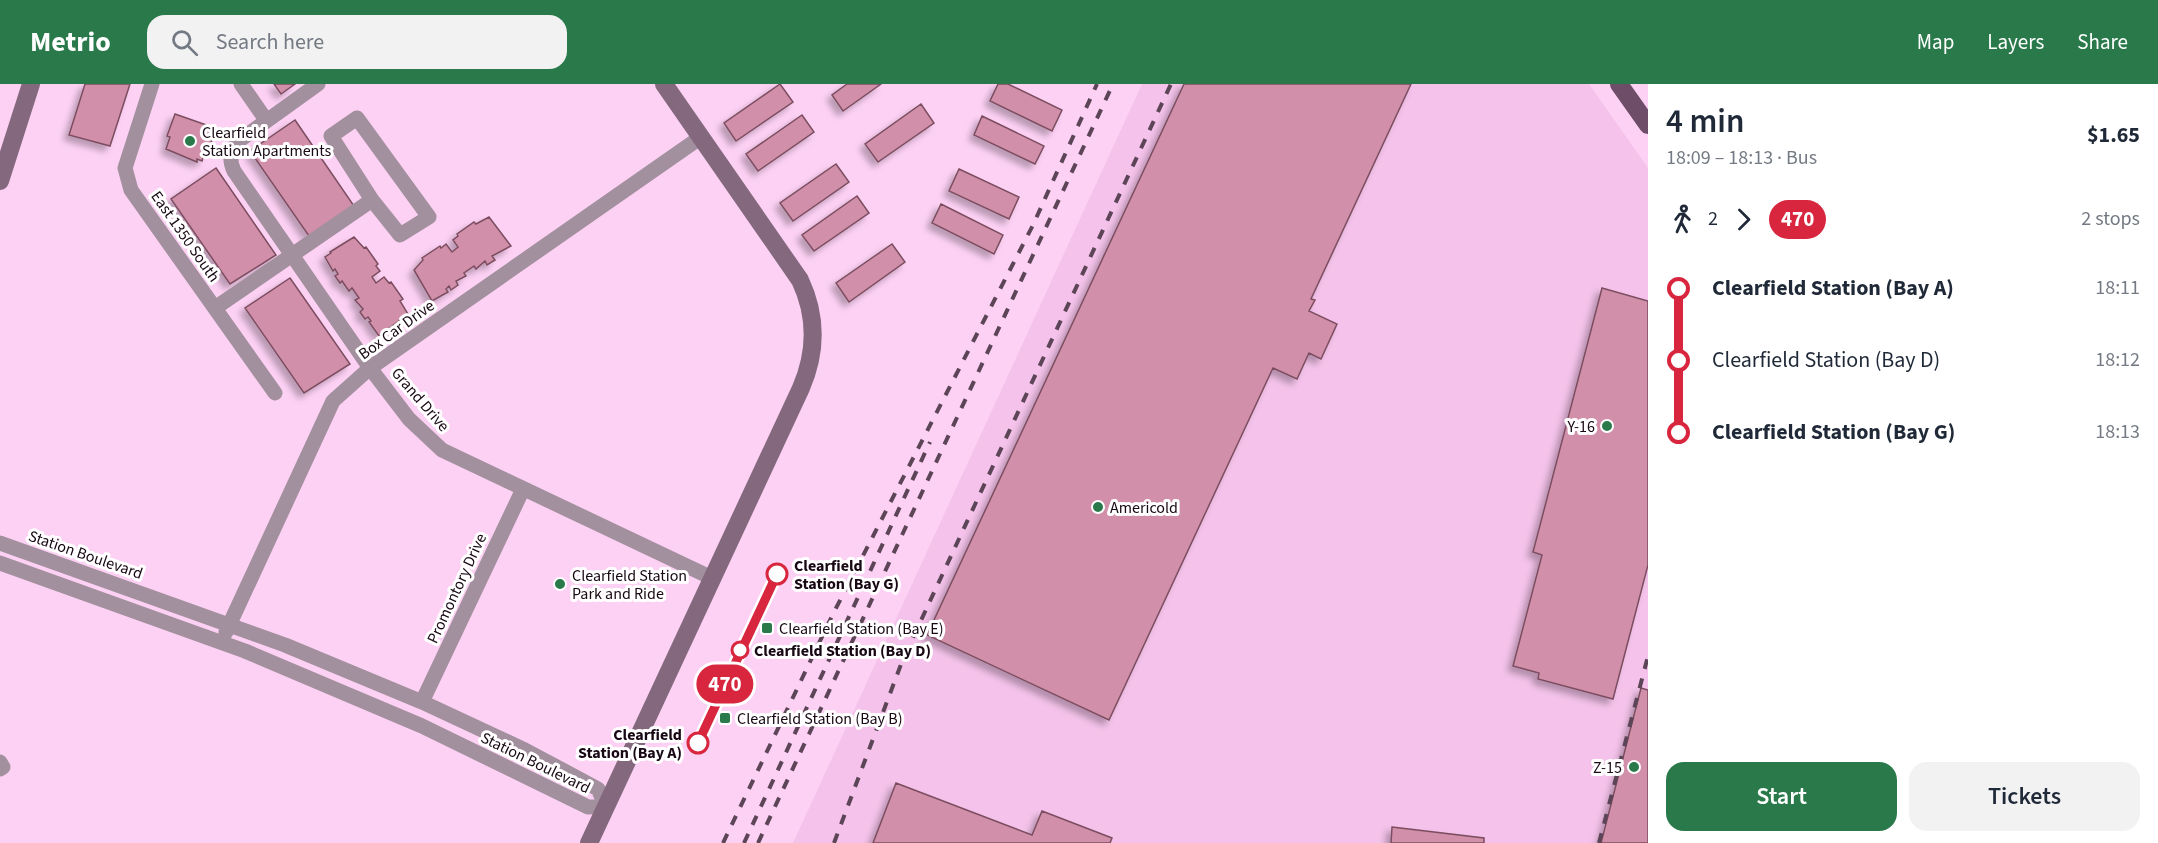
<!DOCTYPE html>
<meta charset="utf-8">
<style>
body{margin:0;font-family:"Source Sans 3",sans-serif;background:#f2f2f3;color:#1f2937;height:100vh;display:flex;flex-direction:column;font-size:22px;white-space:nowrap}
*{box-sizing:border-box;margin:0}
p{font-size:20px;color:#747a83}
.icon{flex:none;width:33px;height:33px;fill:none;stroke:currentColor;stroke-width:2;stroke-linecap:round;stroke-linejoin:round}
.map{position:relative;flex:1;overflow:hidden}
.side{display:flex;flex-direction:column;background:#fff;width:510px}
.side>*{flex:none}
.badge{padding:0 12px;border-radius:20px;font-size:21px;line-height:39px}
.map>.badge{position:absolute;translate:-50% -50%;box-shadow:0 0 0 3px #fff}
.legs{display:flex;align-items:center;gap:9px;height:66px;padding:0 18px;font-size:20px}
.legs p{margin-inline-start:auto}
.summary{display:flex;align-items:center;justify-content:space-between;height:102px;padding:0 18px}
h1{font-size:33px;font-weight:600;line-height:45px}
.button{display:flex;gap:12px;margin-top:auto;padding:12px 18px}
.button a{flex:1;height:69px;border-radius:18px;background:#29794a;color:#fff;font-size:24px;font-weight:600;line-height:69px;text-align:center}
.button a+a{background:#f2f2f3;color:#1f2937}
ul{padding:0 18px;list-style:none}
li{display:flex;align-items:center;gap:21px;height:72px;font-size:22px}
li i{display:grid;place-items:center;width:9px;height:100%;margin:0 8px;background:currentColor}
li i::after{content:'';width:15px;height:15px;margin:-8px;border:4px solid;border-radius:50%;background:#fff}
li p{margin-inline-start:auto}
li:first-child i{background:linear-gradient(#0000 50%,currentColor 0)}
li:last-child i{background:linear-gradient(currentColor 50%,#0000 0)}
header{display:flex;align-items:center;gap:36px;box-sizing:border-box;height:84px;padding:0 30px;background:#29794a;color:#fff}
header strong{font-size:28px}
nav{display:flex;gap:33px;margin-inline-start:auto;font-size:21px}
.search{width:420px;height:54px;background:#f2f2f3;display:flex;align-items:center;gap:15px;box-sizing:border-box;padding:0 21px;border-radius:18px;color:#747a83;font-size:22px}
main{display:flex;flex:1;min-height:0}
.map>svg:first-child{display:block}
</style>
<header>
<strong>Metrio</strong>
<div class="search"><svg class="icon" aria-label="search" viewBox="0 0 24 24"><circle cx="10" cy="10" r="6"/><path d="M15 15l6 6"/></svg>Search here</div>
<nav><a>Map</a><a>Layers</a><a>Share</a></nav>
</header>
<main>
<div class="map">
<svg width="1648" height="759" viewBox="0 0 1648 759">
<defs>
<filter id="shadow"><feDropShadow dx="-5" dy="5" stdDeviation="3" flood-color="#0004"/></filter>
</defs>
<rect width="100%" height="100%" fill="#fdd1f4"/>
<path fill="#f4c2ea" d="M1142,0H1589L1648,84V759H793Z"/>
<path fill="#d18fa9" stroke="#7c4e60" stroke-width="1.5" filter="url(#shadow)" d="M85,0H130L110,62L69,51Z
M274,0H295L281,10Z
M780,0L793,18L736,57L724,39Z
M847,0H881L843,27L832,11Z
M998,0H1008L1062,26L1052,47L990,17Z
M1184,0H1411L1311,215L1315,216L1309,227L1337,240L1321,275L1309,269L1297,295L1273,284L1109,636L927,551Z
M921,20L934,39L878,78L865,60Z
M175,30L215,44L210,63L207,60L202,77L197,75V78L166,65L170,53L167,52Z
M802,31L814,48L758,87L746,70Z
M982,32L1044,62L1035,80L974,51Z
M295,36L354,122L309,152L250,67Z
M836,80L849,98L793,137L780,119Z
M216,84L276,171L230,200L171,115Z
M959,85L1019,113L1009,135L949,107Z
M857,112L869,129L814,167L802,151Z
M941,120L1003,151L994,170L932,139Z
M489,133L511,162L492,172L495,176L487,181L485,177L476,185L474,182L464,189L466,192L456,197L458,201L451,206L449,202L446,205L448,208L432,217L414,186L423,176L422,174L440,162L441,164L446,160L452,168L458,163L453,156L458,152L457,150L474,138L476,140Z
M354,153L364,164L366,163L378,180L376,182L380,187L372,193L376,199L384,193L389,199L391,198L403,215L400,217L408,230L379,252L369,238L371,237L368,233L365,235L360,228L363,225L355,216L359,214L352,204L349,207L342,197L340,199L335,192L338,190L335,185L333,187L325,173L331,169L330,168Z
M892,160L905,178L849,218L836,199Z
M290,194L350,280L304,309L245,224Z
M1602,204L1648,217V481L1613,615L1538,595L1539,589L1513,582L1542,471L1533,468Z
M1641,604L1648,606V759H1601Z
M896,699L1032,751L1042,727L1112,754L1110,759H873Z
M1392,743L1484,754V759H1391Z"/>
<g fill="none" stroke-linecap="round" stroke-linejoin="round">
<path stroke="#a3909e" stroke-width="15" d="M152,0L125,84L131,106L275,309
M241,0L266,36
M318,0L240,56C231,66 228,74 234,87L370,284L409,335L442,366L712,494
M215,224L372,116L331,52L357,34L429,133L400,151L372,116
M0,459L285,561L422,618L525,666L598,705L606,722L588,723L422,642L245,567L0,479
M226,548L333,317L370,284L701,53
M422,618L523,405
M0,678L3,683L0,685"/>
<path stroke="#84697e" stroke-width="18" d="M0,97L31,0
M589,759L801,304C817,267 817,232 800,196L664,0"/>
<path stroke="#6d4d67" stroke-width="18" d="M1619,0L1648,41"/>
<path stroke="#5d4558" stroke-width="4" stroke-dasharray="10 10" stroke-linecap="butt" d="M723,759L833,530L1033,141L1097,0
M744,759L930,358
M758,759L1113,0
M834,759L903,575L1171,0
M1599,759L1648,572"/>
</g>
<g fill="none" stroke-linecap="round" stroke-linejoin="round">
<defs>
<path id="line-1" d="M698,659L777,490"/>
</defs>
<use href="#line-1" stroke="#fff" stroke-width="14"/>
<use href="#line-1" stroke="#d7263d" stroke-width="9"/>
</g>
<g fill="#29794a" stroke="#fff" stroke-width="2">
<circle cx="190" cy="57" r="6"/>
<circle cx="1607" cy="342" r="6"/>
<circle cx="1098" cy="423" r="6"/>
<circle cx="560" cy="500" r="6"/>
<rect x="761" y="538" width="12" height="12" rx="3"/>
<rect x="719" y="628" width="12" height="12" rx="3"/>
<circle cx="1634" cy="683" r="6"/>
</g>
<g fill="#fff" stroke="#d7263d" stroke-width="3">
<circle cx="777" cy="490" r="10"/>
<circle cx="740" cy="566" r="8"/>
<circle cx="698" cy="659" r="10"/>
</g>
<g text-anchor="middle" stroke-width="6" stroke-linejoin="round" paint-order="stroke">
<g font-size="16" fill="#170814" stroke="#fff" text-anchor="start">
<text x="202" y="54">Clearfield<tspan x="202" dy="18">Station Apartments</tspan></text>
<text x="1595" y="348" text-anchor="end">Y-16</text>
<text x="1110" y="429">Americold</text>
<text x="572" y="497">Clearfield Station<tspan x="572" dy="18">Park and Ride</tspan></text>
<text x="779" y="550">Clearfield Station (Bay E)</text>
<text x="737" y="640">Clearfield Station (Bay B)</text>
<text x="1622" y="689" text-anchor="end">Z-15</text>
</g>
<g font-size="16" fill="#170814" stroke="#fff">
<text transform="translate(186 152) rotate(55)" y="6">East 1350 South</text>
<text transform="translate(396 245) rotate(-36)" y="6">Box Car Drive</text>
<text transform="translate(421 315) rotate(49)" y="6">Grand Drive</text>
<text transform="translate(86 470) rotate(19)" y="6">Station Boulevard</text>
<text transform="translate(456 504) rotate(-65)" y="6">Promontory Drive</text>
<text transform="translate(536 678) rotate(26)" y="6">Station Boulevard</text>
</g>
<g font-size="16" font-weight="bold" fill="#170814" stroke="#fff" text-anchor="start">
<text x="794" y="487">Clearfield<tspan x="794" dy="18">Station (Bay G)</tspan></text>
<text x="754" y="572">Clearfield Station (Bay D)</text>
<text x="682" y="656" text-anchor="end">Clearfield<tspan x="682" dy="18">Station (Bay A)</tspan></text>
</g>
</g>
</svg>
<b class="badge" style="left:725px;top:600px;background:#d7263d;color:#fff">470</b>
</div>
<section class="side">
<div class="summary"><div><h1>4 min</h1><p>18:09 – 18:13 · Bus</p></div><b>$1.65</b></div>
<div class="legs"><svg class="icon" aria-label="walk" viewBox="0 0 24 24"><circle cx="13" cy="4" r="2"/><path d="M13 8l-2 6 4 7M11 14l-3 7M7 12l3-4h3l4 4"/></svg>2<svg class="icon" aria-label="forward" viewBox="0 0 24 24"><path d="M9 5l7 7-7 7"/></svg><b class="badge" style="background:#d7263d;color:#fff">470</b><p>2 stops</p></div>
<ul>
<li><i style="color:#d7263d"></i><b>Clearfield Station (Bay A)</b><p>18:11</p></li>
<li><i style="color:#d7263d"></i><span>Clearfield Station (Bay D)</span><p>18:12</p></li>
<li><i style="color:#d7263d"></i><b>Clearfield Station (Bay G)</b><p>18:13</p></li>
</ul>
<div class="button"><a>Start</a><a>Tickets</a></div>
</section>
</main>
